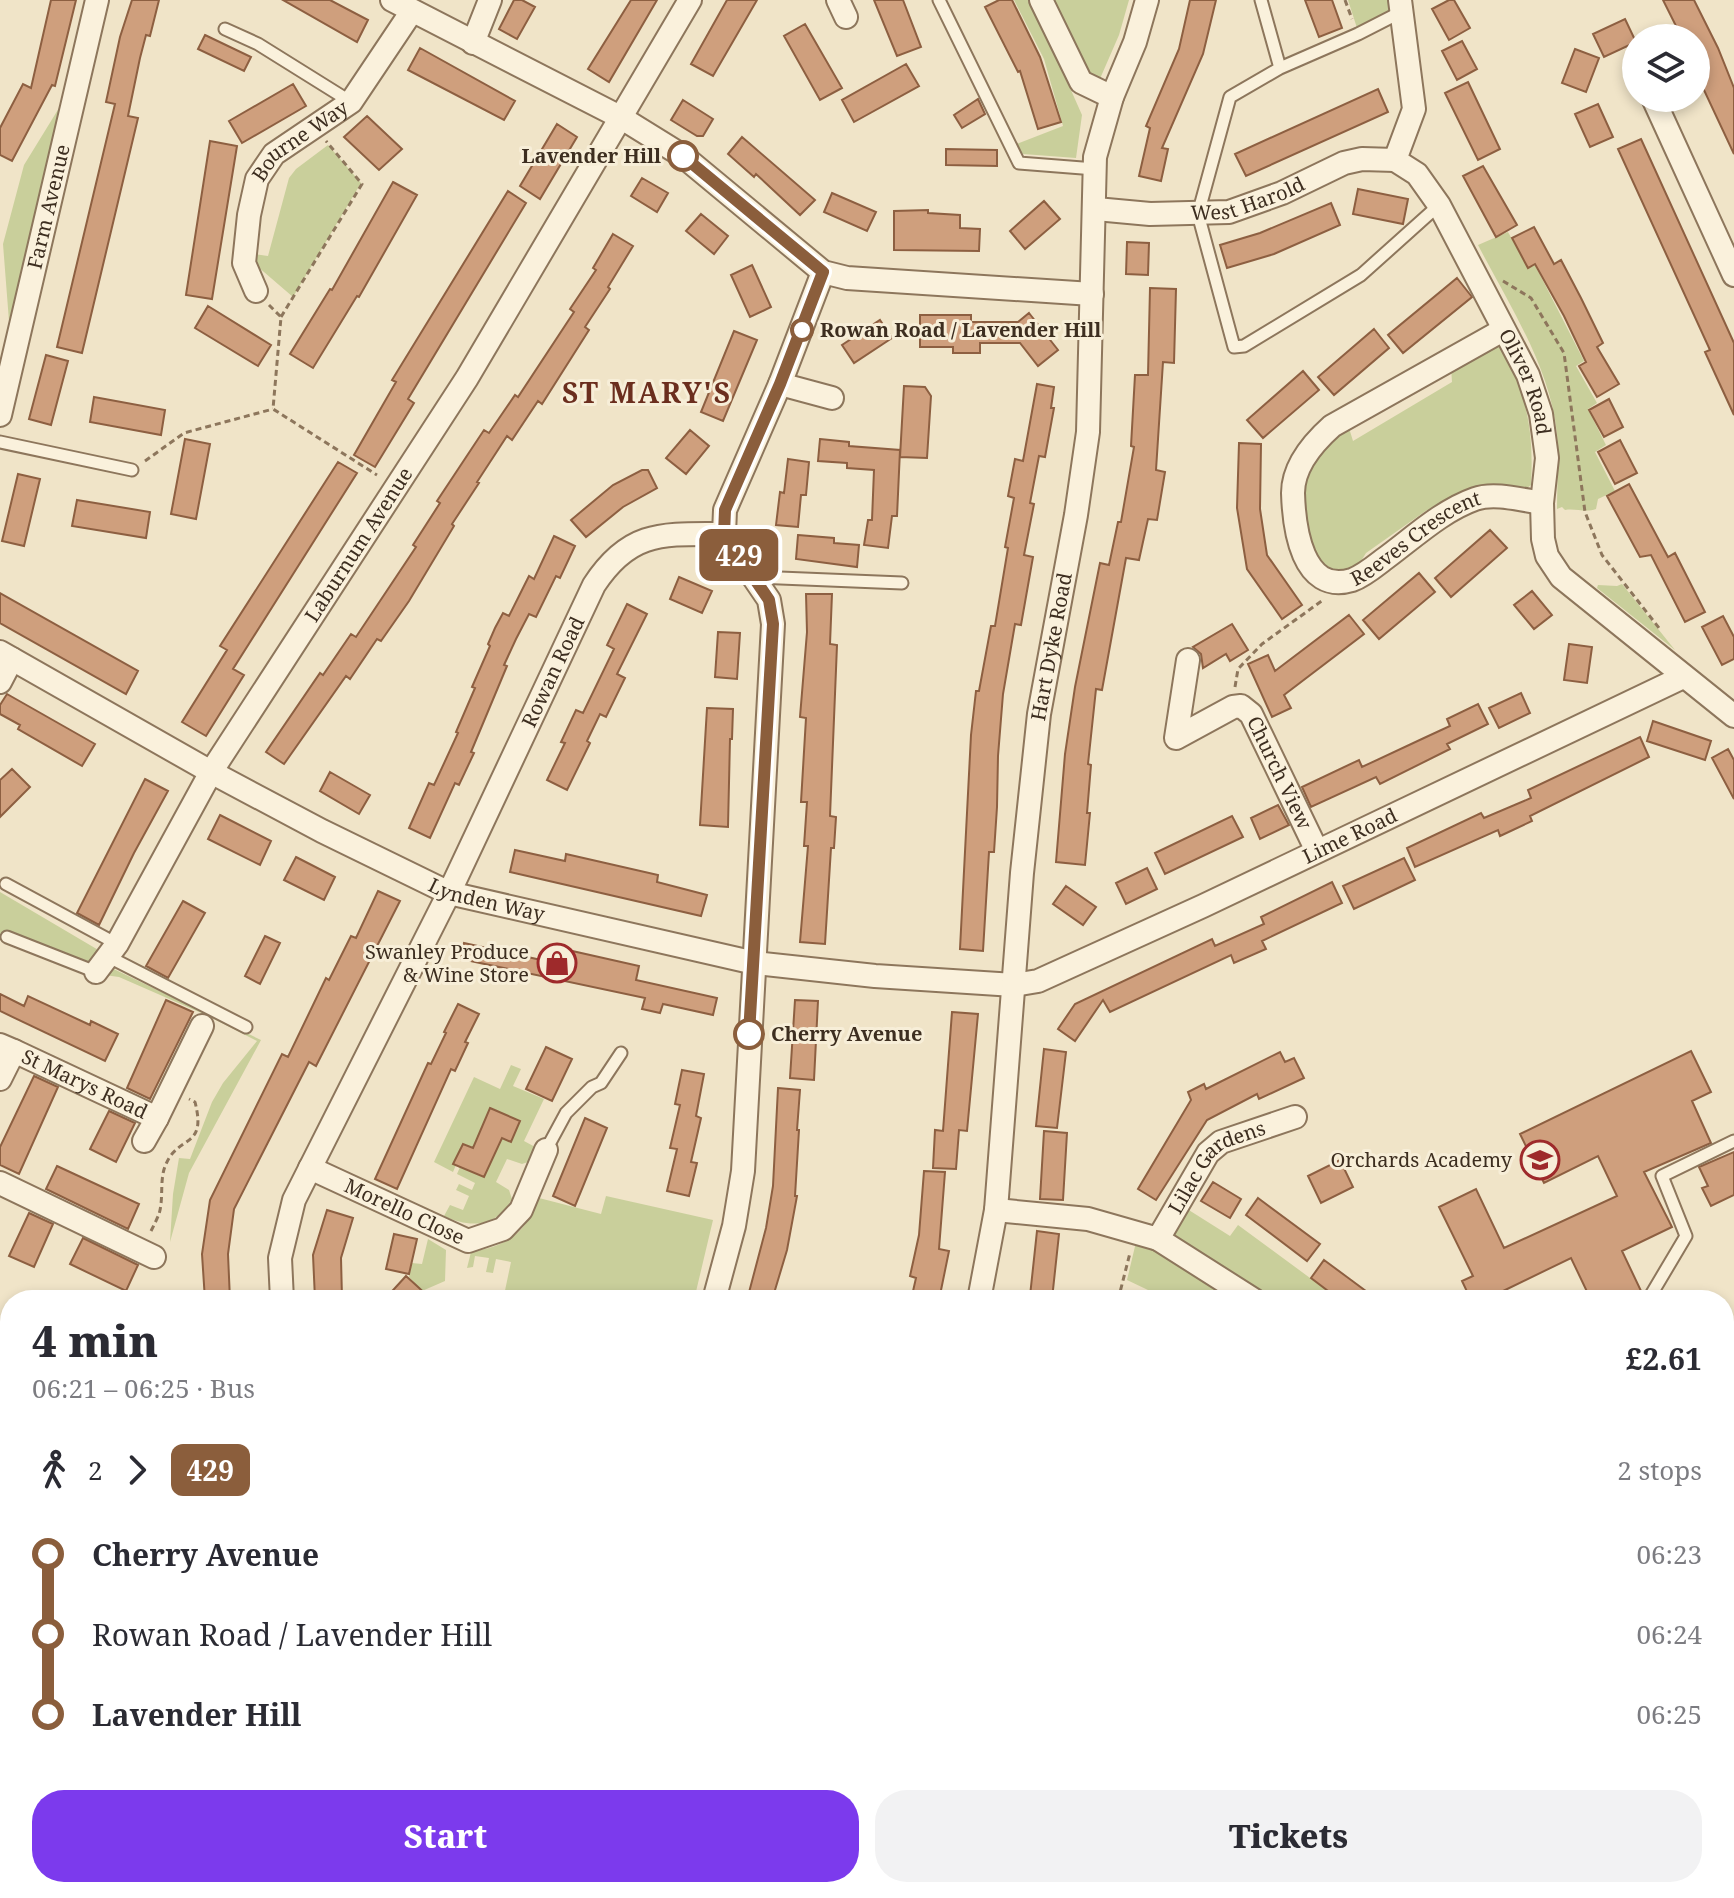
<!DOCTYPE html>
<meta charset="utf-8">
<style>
body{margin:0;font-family:"Noto Serif",serif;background:#f2f2f3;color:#2b2b33;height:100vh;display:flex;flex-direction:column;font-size:30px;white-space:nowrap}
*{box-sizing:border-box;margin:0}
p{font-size:26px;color:#7c7c81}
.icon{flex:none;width:44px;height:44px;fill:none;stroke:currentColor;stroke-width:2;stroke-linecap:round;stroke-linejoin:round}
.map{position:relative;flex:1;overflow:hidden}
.panel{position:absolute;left:0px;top:1290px;width:1734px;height:608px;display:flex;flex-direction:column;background:#fff;border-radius:32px 32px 0 0;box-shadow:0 4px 12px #0003}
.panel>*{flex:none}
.badge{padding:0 16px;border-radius:12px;font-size:28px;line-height:52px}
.buttons{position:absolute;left:1622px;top:24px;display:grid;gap:16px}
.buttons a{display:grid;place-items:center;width:88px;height:88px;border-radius:50%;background:#fff;box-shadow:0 4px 12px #0003;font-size:40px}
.map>.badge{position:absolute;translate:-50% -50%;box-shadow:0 0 0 4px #fff}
.legs{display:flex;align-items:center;gap:12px;height:88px;padding:0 32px;font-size:26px}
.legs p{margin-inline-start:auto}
.head{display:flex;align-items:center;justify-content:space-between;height:136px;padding:0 32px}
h1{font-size:44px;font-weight:800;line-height:60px}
.cta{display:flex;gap:16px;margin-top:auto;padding:16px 32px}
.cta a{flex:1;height:92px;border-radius:32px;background:#7c3aed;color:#fff;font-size:32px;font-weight:800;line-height:92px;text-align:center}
.cta a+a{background:#f2f2f3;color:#2b2b33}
ul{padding:0 32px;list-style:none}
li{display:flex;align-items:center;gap:28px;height:80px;font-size:30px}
li i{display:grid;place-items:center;width:12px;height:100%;margin:0 10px;background:currentColor}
li i::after{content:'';width:20px;height:20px;margin:-10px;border:6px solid;border-radius:50%;background:#fff}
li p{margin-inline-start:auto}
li:first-child i{background:linear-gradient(#0000 50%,currentColor 0)}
li:last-child i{background:linear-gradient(currentColor 50%,#0000 0)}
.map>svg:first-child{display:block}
</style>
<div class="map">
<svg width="1734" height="1898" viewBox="0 0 1734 1898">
<rect width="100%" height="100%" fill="#f0e4c8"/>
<path fill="#c9cf9b" d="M1014,0H1031L1082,115L1076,158L1023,154L1014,145L1063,126L1044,59Z
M1053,0H1129L1119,35L1099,81L1088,76Z
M1348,0H1388L1390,14L1357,28Z
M67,95L10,334L3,244L24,165Z
M328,145L361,183L293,297L257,266L254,254L268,256L289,178L296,169Z
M1508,232L1528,268L1535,265L1584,361L1576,366L1597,403L1588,409L1606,445L1595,452L1615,491L1598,499L1596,509C1586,513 1575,508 1565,510L1562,507L1557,509C1557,485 1559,459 1557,434C1550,366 1509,305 1478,245Z
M1496,346L1503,349C1527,396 1534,432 1531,485L1522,492L1427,510L1366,553L1358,566L1344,574L1324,570L1308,542L1302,476L1321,445L1349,428L1353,441L1452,382L1451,367Z
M1622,584L1675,650L1597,588L1598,585L1617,586Z
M0,892L100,951L95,960L261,1040L189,1173L170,1242L173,1194L179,1158L190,1159L212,1102L223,1083L257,1041L206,1015L119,977L90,973L0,938Z
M511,1065L521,1069L513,1086L544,1099L524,1141L537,1148L531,1161L522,1164L507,1159L496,1182L509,1190L512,1199C496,1228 470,1228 444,1216L450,1205L463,1210L469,1196L456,1190L459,1184L472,1190L475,1183L457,1174L460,1167L484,1177L502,1138L511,1141L520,1121L490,1108L473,1148L463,1144L454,1163L456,1165L453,1172L434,1162L474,1077L500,1089Z
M606,1196L713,1220L694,1300H503L511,1262L496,1259L493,1273L486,1272L489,1258L475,1256L473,1267L467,1268L471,1252C509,1245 525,1234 539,1198L601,1214Z
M1184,1207L1230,1236L1238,1225L1340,1300H1169L1127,1280L1137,1238Z
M428,1239L446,1250L445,1281L422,1291L409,1277L412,1263L422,1264Z
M1734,1565V1782L1724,1787V1569Z
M1734,1785V1898H1722L1718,1888H1724V1790Z"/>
<path fill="#cf9f7d" stroke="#8d5f41" stroke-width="2" d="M51,0H76L55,86L52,85L12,161L0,155V128L23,84L31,88Z
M132,0H159L150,36L146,35L140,58L128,116L138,118L82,353L57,347L115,104L106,102L120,37Z
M283,0H330L368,20L357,42Z
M514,0H522L535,7L517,39L499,29Z
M631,0H657L609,82L588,69Z
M727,0H757L713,76L691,64Z
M874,0H903L921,47L897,56Z
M999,0H1012L1040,57L1061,122L1038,129L1020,71L1018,72L985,7Z
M1190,0H1216L1203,54L1162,148L1168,149L1161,181L1139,176L1150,128L1146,126L1179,49Z
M1305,0H1332L1342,28L1319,37Z
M1449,0H1454L1470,28L1449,40L1432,9Z
M1663,0H1694L1718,48L1734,88V154L1696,73V38H1682Z
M1625,19L1636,42L1604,57L1593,34Z
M805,24L842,88L820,100L784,36Z
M205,35L251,57L244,71L198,49Z
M1462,41L1477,69L1457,80L1442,51Z
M420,48L515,101L504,120L408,70Z
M1575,49L1599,58L1586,92L1562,83Z
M906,64L919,86L854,122L842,100Z
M1468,82L1500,149L1478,160L1445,93Z
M293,84L306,106L242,143L229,121Z
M1378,89L1388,112L1246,176L1235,154Z
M978,99L985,114L962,128L954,115Z
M683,100L713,119L703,136H697L671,120Z
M1598,104L1613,137L1590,147L1575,114Z
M367,116L402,149L379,170L344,137Z
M557,124L577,137L540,199L520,186Z
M742,137L815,200L800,215L756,174L754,177L728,154Z
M1641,139L1734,343V415L1705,352L1710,350L1618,149Z
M210,141L237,146L212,299L186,295Z
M946,149L997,150V166L946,165Z
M1483,166L1517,225L1496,237L1463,176Z
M642,178L668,193L657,212L631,196Z
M393,182L417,195L359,297L357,296L313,368L290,354L330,289L332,290Z
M1358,189L1408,199L1403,224L1353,214Z
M508,191L526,203L408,399L414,403L375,467L354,455L396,382L392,380Z
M832,193L876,212L867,231L824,212Z
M1044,201L1060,219L1025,249L1010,231Z
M1331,203L1340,225L1274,254L1227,268L1220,245L1260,233Z
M928,210V213L960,215V228L980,229L979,251L894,250V211Z
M701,214L728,236L714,254L686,231Z
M1534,227L1554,264L1561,260L1581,298L1603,343L1597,347L1619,384L1597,397L1579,366L1586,362L1564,316L1535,264L1528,268L1512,238Z
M613,234L633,246L608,287L610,289L585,327L589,330L542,404L538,401L512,440L507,436L477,482L479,483L452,524L454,526L409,601L381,641L377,639L350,679L346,676L284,764L266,752L320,673L323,675L351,634L356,637L416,547L413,545L440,503L437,501L484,430L489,433L515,395L518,397L574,312L570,309L596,270L593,268Z
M1127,242L1149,243L1148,275L1126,274Z
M752,265L771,307L750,317L731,275Z
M1457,278L1472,297L1403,353L1388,335Z
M1150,288L1176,289L1174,363L1163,362L1156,470L1165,472L1157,520L1148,519L1139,560L1126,558L1102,690L1096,689L1088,764L1091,765L1087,813H1090L1085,865L1056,862L1065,754L1075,687L1100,563L1109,565L1118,522H1121L1134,447L1131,446L1135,375H1148Z
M208,306L271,345L258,366L195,328Z
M1029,313L1058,350L1038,366L1020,343H980V353H953V347H920V315H971V322H1018Z
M880,320L892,338L854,363L842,345Z
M1374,329L1389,348L1334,395L1318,377Z
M734,331L757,340L723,421L701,412Z
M46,355L68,361L51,425L29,419Z
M1303,371L1319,390L1263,438L1247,420Z
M1037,384L1054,387L1051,408H1054L1045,457L1039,456L1030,503L1034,504L1024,555L1033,557L1021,625L1015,624L1003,694L998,756L997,807L994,852H989L983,951L960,949L971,735L976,691H979L991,626H995L1008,548L1005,547L1014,498L1008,496L1015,459L1023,461Z
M904,386L925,387L931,396L927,458L900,457Z
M94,397L165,410L161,435L90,422Z
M1609,399L1623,427L1604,437L1589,410Z
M690,430L709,446L686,474L666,458Z
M185,439L210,444L196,519L171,514Z
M820,439L849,442V446L900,450L897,516H892L888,548L864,545L868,520H872L874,470L847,468V463L818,461Z
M1620,440L1637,473L1615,484L1598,452Z
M1239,443L1261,444L1260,509L1267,555L1302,605L1282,619L1247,569L1237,508Z
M788,459L809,462L806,495H801L798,527L776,525L780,492L784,493Z
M338,462L357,473L233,669L244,675L206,736L182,722L227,650L220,646Z
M642,470H648L657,488L623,507L586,537L571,520L613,485Z
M18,474L40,479L24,546L2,541Z
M1629,484L1668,557L1675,553L1705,612L1685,622L1651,555L1640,557L1607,496Z
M77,500L150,512L146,538L72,526Z
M1490,530L1507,548L1451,597L1435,578Z
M798,535L834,538V543L859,545L857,567L796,559Z
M554,536L575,546L560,578L556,576L536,617L529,614L516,639L504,665L507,666L471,752L474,753L459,785L455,783L430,838L409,828L429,783L434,785L458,733L456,732L475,688L472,687L490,646L488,644L495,628L503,613L509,616L529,576L534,579Z
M1419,573L1435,592L1379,639L1363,620Z
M679,577L712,591L702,613L670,599Z
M1532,591L1552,615L1534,629L1514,605Z
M0,593L138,671L126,694L0,623Z
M806,594H832L830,644L837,645L830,816L836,817L834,848H831L825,944L800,942L808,846H804L807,802H801L806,718L800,717L807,632Z
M627,604L647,614L617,674L625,678L606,717L600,714L587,741L590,743L567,790L547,780L565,743L561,742L576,710L583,713L614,649L607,645Z
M1349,615L1364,634L1284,695L1291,708L1272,717L1248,664L1268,655L1275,671Z
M1723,616L1734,637V659L1722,665L1702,627Z
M1232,624L1248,650L1230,661L1226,654L1203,668L1201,654L1193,647Z
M718,632L740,633L737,679L715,677Z
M1569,644L1592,647L1587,683L1564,680Z
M1521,693L1530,713L1499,728L1489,708Z
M7,694L95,744L82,766L18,729L20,725L0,714V705Z
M1478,704L1488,724L1447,744L1450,749L1380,784L1376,777L1311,807L1302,787L1359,760L1362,767L1424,738L1450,726L1447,719Z
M707,708L733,709L732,739H730L728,827L700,825Z
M1653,721L1711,741L1705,760L1647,741Z
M1640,737L1649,757L1530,816L1532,821L1500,836L1498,830L1415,867L1407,848L1481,813L1484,818L1531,798L1528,790Z
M1728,749L1734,760V799L1712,758Z
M12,769L30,787L0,817V780Z
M330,772L370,795L359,814L320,791Z
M145,779L168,791L134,853L99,925L77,913Z
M1278,805L1289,825L1260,839L1251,818Z
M220,815L271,841L260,865L208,839Z
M1232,816L1243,837L1165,874L1155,853Z
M515,850L565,861L566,854L658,875L657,882L707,895L701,916L510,872Z
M296,857L335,877L324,900L284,880Z
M1404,858L1415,880L1354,909L1343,886Z
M1147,868L1157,889L1126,904L1116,883Z
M1332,882L1342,903L1262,941L1266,949L1234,963L1231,955L1110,1012L1103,1000L1075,1041L1058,1029L1075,1004L1212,939L1215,946L1264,924L1261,917Z
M1066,886L1096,907L1083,925L1053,904Z
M378,891L400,901L316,1066L309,1062L234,1209L228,1254L230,1300H205L202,1254L210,1200L282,1054L288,1057L326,978L329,980L351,936L356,938Z
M183,901L205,913L168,978L146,966Z
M265,936L280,943L260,984L245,976Z
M464,943L546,961L550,946L639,966L636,980L717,998L713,1015L663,1004L660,1013L642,1009L645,998L461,959Z
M0,994L24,1006L28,996L90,1025L91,1021L118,1034L105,1061L0,1011Z
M166,1000L193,1012L150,1099L127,1088Z
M795,1000L818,1001L814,1080L790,1078Z
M458,1004L479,1014L465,1042L468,1043L455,1071L451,1069L397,1189L375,1179L428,1063L431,1064L446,1033L444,1032Z
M952,1012L978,1014L967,1131L959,1130L956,1169L933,1168L935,1130L943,1131Z
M546,1047L572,1059L552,1101L526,1089Z
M1044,1049L1066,1052L1057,1128L1036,1126Z
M1691,1051L1711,1092L1692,1101L1711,1143L1644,1172L1672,1227L1622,1251L1642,1293L1628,1300H1591L1571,1258L1499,1293L1501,1296L1492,1300H1471L1462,1281L1473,1276L1439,1207L1476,1189L1504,1248L1617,1196L1598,1156L1544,1183L1520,1134Z
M1280,1052L1285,1062L1294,1058L1304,1078L1259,1099L1257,1094L1207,1120L1156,1200L1138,1189L1191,1100L1188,1092L1204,1084L1206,1089Z
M682,1070L704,1074L696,1116L701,1118L691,1162L697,1163L689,1196L667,1191L677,1149L670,1148L680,1105L675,1104Z
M34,1076L58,1087L19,1174L0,1165V1147Z
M778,1088L800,1090L797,1130H799L795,1196H797L787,1250L772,1300H747L766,1228L773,1186Z
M490,1108L520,1121L511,1142L502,1138L484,1177L453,1164L463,1144L473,1148Z
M109,1111L135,1123L116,1162L90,1149Z
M585,1118L607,1128L575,1206L553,1196Z
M1044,1131L1067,1133L1063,1200L1040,1199Z
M1734,1152V1195L1711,1206L1702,1188L1708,1186L1699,1167Z
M1340,1160L1353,1187L1321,1203L1308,1176Z
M57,1166L139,1204L128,1229L46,1189Z
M924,1171L945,1172L939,1249L949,1251L939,1300H911L916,1278L910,1276L919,1235Z
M1213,1182L1241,1199L1230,1218L1201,1201Z
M1258,1198L1320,1244L1307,1261L1246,1215Z
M327,1210L353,1218L341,1258L342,1298L315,1299L313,1255Z
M29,1213L53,1224L34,1267L9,1256Z
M1037,1231L1059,1234L1052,1299L1030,1296Z
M394,1234L417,1239L409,1274L386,1269Z
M83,1238L138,1265L126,1291L70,1264Z
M1324,1260L1347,1277L1378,1300H1340L1311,1278Z
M406,1276L417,1286L432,1300H384Z"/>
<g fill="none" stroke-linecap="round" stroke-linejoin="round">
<defs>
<path id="service" d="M939,0L1019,163L1095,169
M1261,0L1280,68L1358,34L1403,11
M225,29L258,44L351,102
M1280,68L1230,97L1198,214L1234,347L1244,346L1361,275L1439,205
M0,442L132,470
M755,577L902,583
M6,884L117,944
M7,937L96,972
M109,957L246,1027
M546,1150L566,1113L592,1087L601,1083L621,1053
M1648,1300L1686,1236L1662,1176L1734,1141"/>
<g id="minor">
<path d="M392,0L620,117L683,156L823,272L847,278L1092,294"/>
<path d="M838,0L846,17"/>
<path d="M1041,0L1081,82L1112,97"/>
<path id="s1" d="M1400,0L1414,109L1395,160L1417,174L1439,205L1528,375L1541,414L1547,458L1542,503L1543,539L1547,556L1561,577L1734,716"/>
<path d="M473,43L490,0"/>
<path d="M1653,98L1734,275"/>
<path id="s2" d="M1096,209L1150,214L1229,212L1282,193L1344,163L1362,159L1395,160"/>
<path id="s3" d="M256,291L244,263L249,215L257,179L274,154L351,102L412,11"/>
<path id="s4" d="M1503,330L1332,426C1313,443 1293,466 1293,493C1294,527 1302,595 1352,580C1363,576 1374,567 1383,560C1412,539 1441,511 1475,499C1494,492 1522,500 1542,503"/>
<path d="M780,384L832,398"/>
<path id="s5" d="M0,415L97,0"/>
<path id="s6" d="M0,652L211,772L322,831L449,893L755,963L875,976L1014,985L1038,981L1203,906L1683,677"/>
<path id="s7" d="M1188,660L1176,738L1233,707L1241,706L1251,714L1317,851"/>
<path d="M0,682L12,659"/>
<path id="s8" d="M96,972L117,944L211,772L467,378L690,0"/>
<path d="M0,1045L14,1051L0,1079"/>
<path id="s9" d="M14,1051L157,1118L144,1141"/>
<path d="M157,1118L202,1026"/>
<path id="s10" d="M310,1168L468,1241L503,1229L521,1210L546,1150"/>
<path d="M0,1183L154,1257"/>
<path id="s11" d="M996,1210L1088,1219L1158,1239L1208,1153L1221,1142L1295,1117"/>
<path d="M1158,1239L1254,1300"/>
<path id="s12" d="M282,1300L280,1258L294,1200L449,893L594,585C630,530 663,534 724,534"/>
<path d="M714,1300L734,1226L743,1171L773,624L769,600L724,534L725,510L780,384L823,272"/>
<path id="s13" d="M979,1300L996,1210L1022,873L1039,714L1076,515L1088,432L1095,157L1112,97L1135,42L1147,0"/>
<path d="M0,1418L10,1428"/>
<path d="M1724,1528L1734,1523"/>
<path d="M0,1563L10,1559"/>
<path d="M1072,1888L1075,1898"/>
<path d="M251,1898L253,1888"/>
<path d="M514,1898L517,1888"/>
<path d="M788,1898L789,1888"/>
</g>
</defs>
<use href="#service" stroke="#8d765c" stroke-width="15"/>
<use href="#minor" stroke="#8d765c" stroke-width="26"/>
<path stroke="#8d765c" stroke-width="3" stroke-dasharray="6 4" stroke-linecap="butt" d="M1345,0L1352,19
M1503,281L1531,298L1564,353L1585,512L1602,555L1659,628
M269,305L281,317L273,409L377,475
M281,317L362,184L326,141
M145,461L184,433L273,409
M1235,687L1238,669L1262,644L1323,600
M151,1231C154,1225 157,1219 159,1214C164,1198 159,1179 166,1164C179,1134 207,1149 195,1102L189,1099
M1118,1300L1130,1253
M1395,1893L1396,1888"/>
<use href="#service" stroke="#faf1dc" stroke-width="11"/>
<use href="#minor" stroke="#faf1dc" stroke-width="22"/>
</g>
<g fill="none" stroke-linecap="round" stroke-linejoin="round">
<defs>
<path id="line-1" d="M683,156L823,272L780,384L725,510L724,534L769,600L773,624L749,1034"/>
</defs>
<use href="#line-1" stroke="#fff" stroke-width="18"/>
<use href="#line-1" stroke="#8b5e3c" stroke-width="12"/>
</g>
<defs>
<symbol id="shop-ring" viewBox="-11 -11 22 22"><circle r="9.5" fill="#f7eed8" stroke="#9e2a2b" stroke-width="1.5"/><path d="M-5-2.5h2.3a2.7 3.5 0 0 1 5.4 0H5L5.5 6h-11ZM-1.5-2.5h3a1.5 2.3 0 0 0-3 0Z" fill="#9e2a2b"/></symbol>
<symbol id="school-ring" viewBox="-11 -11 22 22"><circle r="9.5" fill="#f7eed8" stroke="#9e2a2b" stroke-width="1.5"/><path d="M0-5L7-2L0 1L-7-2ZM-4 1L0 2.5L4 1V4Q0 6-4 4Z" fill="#9e2a2b"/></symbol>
</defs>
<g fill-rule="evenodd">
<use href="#shop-ring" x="535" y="941" width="44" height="44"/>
<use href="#school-ring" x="1518" y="1138" width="44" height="44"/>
</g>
<g fill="#fff" stroke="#8b5e3c" stroke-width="4">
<circle cx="683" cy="156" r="14"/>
<circle cx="802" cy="330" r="10"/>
<circle cx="749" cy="1034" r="14"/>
</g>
<g text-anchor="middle" stroke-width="6" stroke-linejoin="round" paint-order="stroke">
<g font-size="20" fill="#3d2e20" stroke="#f7eed8">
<text dy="7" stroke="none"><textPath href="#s3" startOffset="174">Bourne Way</textPath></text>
<text dy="7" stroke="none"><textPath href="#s2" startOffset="154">West Harold</textPath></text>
<text dy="7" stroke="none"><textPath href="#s5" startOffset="214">Farm Avenue</textPath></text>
<text dy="7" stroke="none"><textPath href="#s1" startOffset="426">Oliver Road</textPath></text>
<text dy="7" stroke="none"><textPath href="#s4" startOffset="476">Reeves Crescent</textPath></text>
<text dy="7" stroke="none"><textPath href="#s8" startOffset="502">Laburnum Avenue</textPath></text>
<text dy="7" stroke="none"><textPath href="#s13" startOffset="658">Hart Dyke Road</textPath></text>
<text dy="7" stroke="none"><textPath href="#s12" startOffset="690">Rowan Road</textPath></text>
<text dy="7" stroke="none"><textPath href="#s7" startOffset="230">Church View</textPath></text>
<text dy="7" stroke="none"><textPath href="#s6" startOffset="1452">Lime Road</textPath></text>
<text dy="7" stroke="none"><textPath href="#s6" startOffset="548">Lynden Way</textPath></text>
<text dy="7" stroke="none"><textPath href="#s9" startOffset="78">St Marys Road</textPath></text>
<text dy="7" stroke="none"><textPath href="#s11" startOffset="262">Lilac Gardens</textPath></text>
<text dy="7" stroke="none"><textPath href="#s10" startOffset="104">Morello Close</textPath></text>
</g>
<g font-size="20" font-weight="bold" fill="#3d2e20" stroke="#f7eed8" text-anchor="start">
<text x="661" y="163" text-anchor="end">Lavender Hill</text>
<text x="820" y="337">Rowan Road / Lavender Hill</text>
<text x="771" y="1041">Cherry Avenue</text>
</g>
<g font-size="20" fill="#3d2e20" stroke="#f7eed8" text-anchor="end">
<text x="529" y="959">Swanley Produce<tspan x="529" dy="23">&amp; Wine Store</tspan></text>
<text x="1512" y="1167">Orchards Academy</text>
</g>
<g font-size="28" font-weight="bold" letter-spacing="2" fill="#6b2e1e" stroke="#f7eed8">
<text x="647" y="403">ST MARY'S</text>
</g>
</g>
</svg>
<div class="buttons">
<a><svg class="icon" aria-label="layers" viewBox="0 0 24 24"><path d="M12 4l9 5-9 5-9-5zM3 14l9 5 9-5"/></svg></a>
</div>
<b class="badge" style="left:739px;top:555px;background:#8b5e3c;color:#fff">429</b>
<section class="panel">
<div class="head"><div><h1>4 min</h1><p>06:21 – 06:25 · Bus</p></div><b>£2.61</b></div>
<div class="legs"><svg class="icon" aria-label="walk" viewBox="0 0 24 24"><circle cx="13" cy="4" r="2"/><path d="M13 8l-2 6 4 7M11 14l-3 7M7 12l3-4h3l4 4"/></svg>2<svg class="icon" aria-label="forward" viewBox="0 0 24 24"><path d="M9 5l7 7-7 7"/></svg><b class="badge" style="background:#8b5e3c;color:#fff">429</b><p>2 stops</p></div>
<ul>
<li><i style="color:#8b5e3c"></i><b>Cherry Avenue</b><p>06:23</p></li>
<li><i style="color:#8b5e3c"></i><span>Rowan Road / Lavender Hill</span><p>06:24</p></li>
<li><i style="color:#8b5e3c"></i><b>Lavender Hill</b><p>06:25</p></li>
</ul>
<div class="cta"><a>Start</a><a>Tickets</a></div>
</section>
</div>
